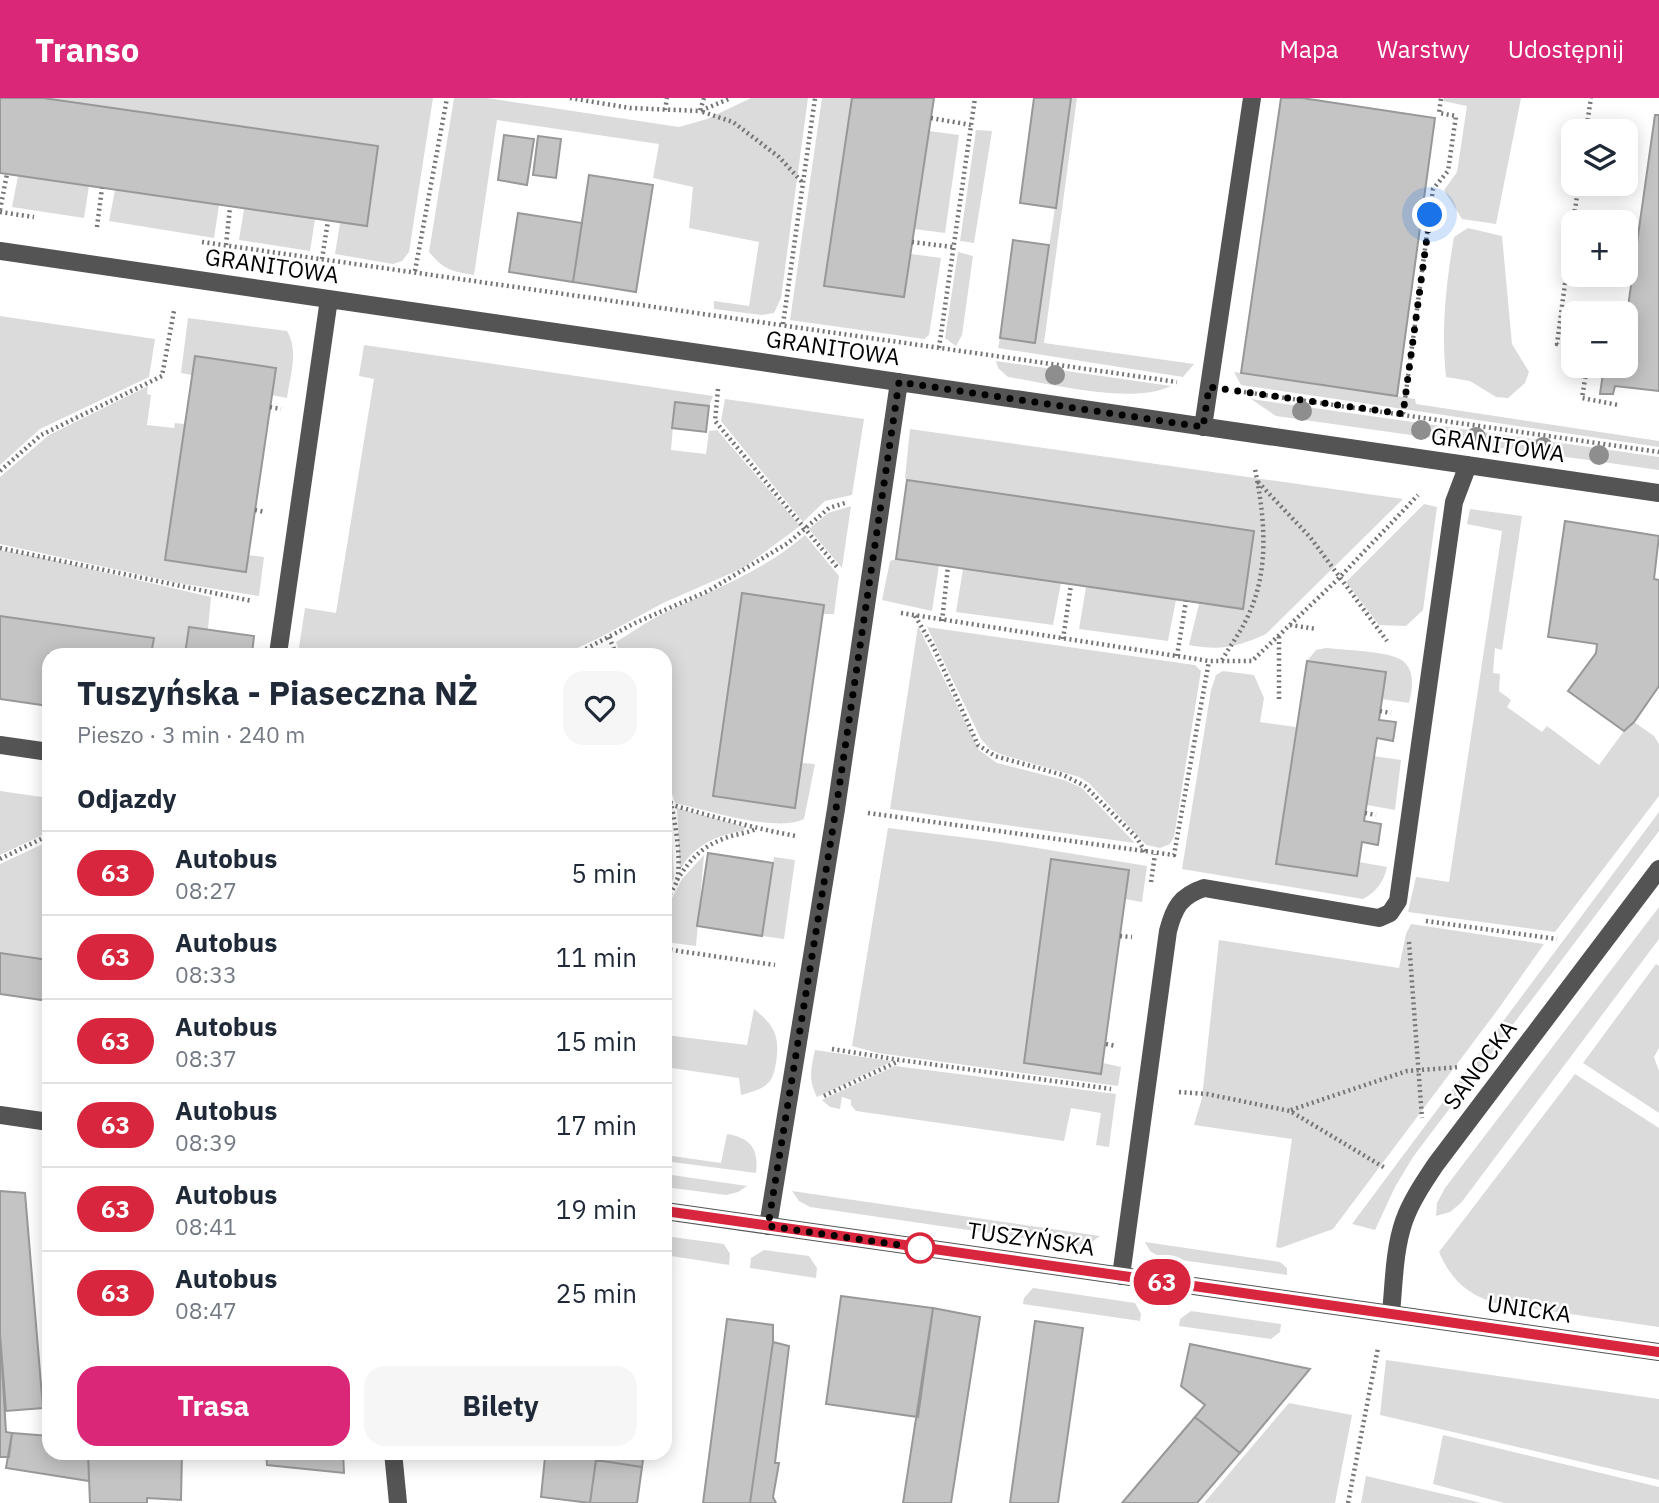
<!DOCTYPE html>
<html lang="pl">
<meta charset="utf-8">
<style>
body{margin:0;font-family:"IBM Plex Sans",sans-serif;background:#f6f6f7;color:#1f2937;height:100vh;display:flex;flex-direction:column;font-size:26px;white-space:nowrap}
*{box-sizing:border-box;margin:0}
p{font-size:23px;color:#747a83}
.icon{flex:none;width:38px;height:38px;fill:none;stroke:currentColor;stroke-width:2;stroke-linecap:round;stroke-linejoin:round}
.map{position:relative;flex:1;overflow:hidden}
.panel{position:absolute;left:42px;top:550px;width:630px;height:812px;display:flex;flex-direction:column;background:#fff;border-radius:21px;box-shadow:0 4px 18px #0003}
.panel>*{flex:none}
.badge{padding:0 14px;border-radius:23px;font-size:24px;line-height:46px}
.fabs{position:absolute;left:1561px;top:21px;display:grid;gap:14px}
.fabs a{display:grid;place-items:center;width:77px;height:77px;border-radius:14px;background:#fff;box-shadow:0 4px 18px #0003;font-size:35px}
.you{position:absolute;width:35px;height:35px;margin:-18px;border:5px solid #fff;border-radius:50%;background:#1a73e8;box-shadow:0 0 0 10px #1a73e833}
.map>.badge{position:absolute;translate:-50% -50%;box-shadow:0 0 0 4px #fff}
h2{padding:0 35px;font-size:26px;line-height:63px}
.round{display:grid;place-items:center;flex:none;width:74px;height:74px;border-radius:21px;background:#f6f6f7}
.summary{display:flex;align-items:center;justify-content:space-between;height:119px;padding:0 35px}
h1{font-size:33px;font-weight:700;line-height:52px}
.button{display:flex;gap:14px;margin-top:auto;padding:14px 35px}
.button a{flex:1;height:80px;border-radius:21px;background:#db2777;color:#fff;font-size:28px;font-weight:700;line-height:80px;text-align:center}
.button a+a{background:#f6f6f7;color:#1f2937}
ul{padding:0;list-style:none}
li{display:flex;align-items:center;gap:21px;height:84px;padding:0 35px;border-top:2px solid #e0e1e3}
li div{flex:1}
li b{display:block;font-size:26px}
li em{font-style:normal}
li .badge{min-width:77px;font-weight:700;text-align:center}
header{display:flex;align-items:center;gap:42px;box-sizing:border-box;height:98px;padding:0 35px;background:#db2777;color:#fff}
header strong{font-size:33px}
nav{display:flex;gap:38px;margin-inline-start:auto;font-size:24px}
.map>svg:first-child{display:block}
</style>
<header>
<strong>Transo</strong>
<nav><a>Mapa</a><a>Warstwy</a><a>Udostępnij</a></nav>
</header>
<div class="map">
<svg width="1659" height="1405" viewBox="0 0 1659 1405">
<rect width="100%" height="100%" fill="#fff"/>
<path fill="#dbdbdb" d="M44,0H433L409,154L402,163L393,166L335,156L340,125L367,128L378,48Z
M454,0H487L679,29L707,21L751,0H808L781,200L774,215L762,217L714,211V203L749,208L759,144L689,130L693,89L653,80L659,46L497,22L474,177C451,173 444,172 429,154Z
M822,0H852L824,187L903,199L911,156L941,160L929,237L924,241L790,222Z
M1071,0H1077L1044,245L1194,266L1183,279L998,250L1000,240L1035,245Z
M1444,0H1521L1496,126L1462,121L1444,92L1457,74L1467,8L1443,3Z
M976,32L992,33L974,145L960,143Z
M929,33L959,37L945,135L914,131Z
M18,78L89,88L84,120L12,109Z
M115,92L219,107L214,140L109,123Z
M244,111L315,121L310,153L239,142Z
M1468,130L1502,138L1512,246L1529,274L1525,285L1508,300L1496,299L1470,283L1446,279C1441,232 1446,185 1454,139Z
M958,154L973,158L962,237L956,248L945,240Z
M0,218L155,241L149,279L40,331L0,367Z
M188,220L287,233C299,253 290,278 287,300L271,297L195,259L192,277L181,275Z
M364,247L713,298L709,308L675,304L671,352L706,356L709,333L717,332L800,428L743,470L663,505L601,539L571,553L549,556H298L305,510L336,515L374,281L359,278Z
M996,263L1171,288C1132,307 1052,286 1008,279L998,270Z
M1234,274L1415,301L1416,306L1659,343V349L1241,287Z
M148,288L147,296L151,297L147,327L174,330L175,325L185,326L248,457L264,459L259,498L178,485L0,446V379L49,337Z
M725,301L864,321L852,397L825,403L803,424L721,323Z
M1251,301L1659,359V372L1276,318Z
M910,331L1403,401L1266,536C1237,549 1221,553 1189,547L1199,506L1243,511L1254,433L907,382L905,380Z
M1424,406L1437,409L1423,512L1406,528L1379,527L1346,484Z
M851,408L842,470L809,431L828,415Z
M1470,411L1522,418L1502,552L1495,550L1493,575L1500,576L1499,593L1511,602L1507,609L1542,634L1547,628L1599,667L1624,633L1634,624L1654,638L1659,646V698L1555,834L1408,814L1416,779L1449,784L1502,433L1467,426Z
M805,437L839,478L834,516H823L824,507L742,495L713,698L795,710L802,665L815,666L804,721C776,735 707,712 675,705L665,674V556H620L616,544C631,535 646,524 662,516C713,492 762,474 805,437Z
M0,452L43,460L211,499L208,531L189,529L185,556H151L153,540L0,518Z
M896,461L939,467L932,513L882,502L890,463Z
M963,471L1061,485L1053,527L956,514Z
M1086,489L1176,502L1168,543L1079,531Z
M918,528L979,652L997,665L1064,682L1082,690L1135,745L890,711Z
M927,529L1195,567L1201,573L1200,579L1174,739L1170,746L1160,750L1146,747L1089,685L1079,679L1000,656L990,651L981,641Z
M1326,550C1343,552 1391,553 1403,563C1416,574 1412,592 1409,605L1382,601L1385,574L1307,563L1316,552Z
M1223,573L1254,577L1264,600L1260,624L1296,629L1276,766L1356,778L1359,764L1387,769C1383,785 1377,793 1363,801L1182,771L1211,592L1216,577Z
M1373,658L1401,662L1395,712L1367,707Z
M0,693L49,700V734L0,757Z
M665,707L670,708L674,780L665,796Z
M677,710L746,729L743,733C716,737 693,748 680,772Z
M1659,714V733L1413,1059L1395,1089L1375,1132L1352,1126Z
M888,730L1000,744L1147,768L1142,804L1125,801L1129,772L1051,761L1024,965L1101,976L1103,965L1121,969L1118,988L878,955L852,948Z
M49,743V862L0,855V766Z
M704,757L696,848L665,844V813L682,781Z
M774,759L795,762L784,841L762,838Z
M1659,809V841L1461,1105L1450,1114L1436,1118L1437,1105L1445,1090Z
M1411,826L1544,846L1499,910L1333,1131L1280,1150L1276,1149L1292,1041L1194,1027L1202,1000L1219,842L1399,870L1406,836Z
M1656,866L1659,868V950L1654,959L1659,973V1015L1583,965Z
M754,911C775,928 780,938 776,965C774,973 774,980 767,986C761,992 750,994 741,997L739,980L665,969V937L747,947Z
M815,952L891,963H893L817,999C808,982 811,970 815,952Z
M895,968L1116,996L1109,1049L1096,1047L1101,1015L1071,1010L1064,1043L856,1013L851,1007V1002L842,999L840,1011L830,1009L822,1002Z
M1575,976L1659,1030V1229L1495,1205C1467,1196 1451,1182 1439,1154Z
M727,1036C751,1040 759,1051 756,1075L665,1063V1057L721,1065Z
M665,1076L747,1088L738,1094L726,1097L665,1089Z
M792,1093L1100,1138L1085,1149L810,1109L799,1103Z
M665,1138L724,1146L730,1156L729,1167L665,1157Z
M1145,1144L1280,1164L1287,1170V1177L1160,1159L1150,1153Z
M764,1152L809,1158L817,1170L816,1180L750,1170L751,1160Z
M1033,1190L1135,1205L1141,1216L1140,1223L1023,1206L1024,1200Z
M1191,1213L1281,1226L1280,1234L1271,1241L1179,1228L1180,1221Z
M1386,1262L1659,1301V1382L1380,1317Z
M1289,1305L1352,1317L1335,1405H1204Z
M1443,1337L1659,1389V1405H1504L1433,1386Z
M1366,1378L1482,1405H1361Z"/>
<path fill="#c4c4c4" stroke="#989898" stroke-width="2" d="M0,0H43L378,48L367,128L0,75Z
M852,0H934L904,199L824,188Z
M1034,0H1071L1056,110L1020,105Z
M1281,0H1302L1435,20L1397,298L1241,275Z
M1655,17H1659V293L1615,288L1613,296H1600L1604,268H1626V223Z
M504,37L534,41L527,87L498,82Z
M538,38L561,41L556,80L533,77Z
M589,77L653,87L636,194L573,184Z
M518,115L582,125L573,184L509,174Z
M1013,142L1049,147L1035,245L1000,240Z
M195,258L276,270L246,474L165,462Z
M675,304L709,308L706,334L672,330Z
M907,382L1254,433L1243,511L896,461Z
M1565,423L1659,438L1654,481L1659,482V588L1634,624L1624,633L1568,593L1596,555L1597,546L1548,539Z
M742,495L824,507L795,710L713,698Z
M0,518L154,540L151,556H49V608L0,601Z
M189,529L254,538L252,556H185Z
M1307,563L1386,574L1379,622L1396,624L1393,643L1377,640L1364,723L1381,726L1378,747L1362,744L1357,778L1276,766Z
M708,755L773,765L762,838L697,828Z
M1051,761L1129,772L1101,976L1024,965Z
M0,855L49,862V903L0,896Z
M0,1093L25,1095L43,1310L6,1313L0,1236Z
M665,1169L671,1170L665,1214Z
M841,1198L933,1210L918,1319L826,1306Z
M933,1210L980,1219L951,1405H903Z
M727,1221L773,1227V1244L750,1405H703Z
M1035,1223L1083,1230L1058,1405H1010Z
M0,1236L6,1334L12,1335L9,1359H0Z
M773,1244L789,1248L775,1365H779L773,1399L776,1405H750Z
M1190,1246L1310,1271L1240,1355L1195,1319L1205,1307L1181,1288Z
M1195,1319L1240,1355L1197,1405H1122Z
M12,1335L49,1338V1354H88L89,1383L6,1370Z
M88,1354H182L181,1402L147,1400V1405H90Z
M266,1354H343L344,1375L267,1367Z
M556,1354H597L590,1405L541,1399L545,1359L556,1360Z
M597,1354H644L642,1369L596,1362Z
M596,1362L642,1369L637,1405H590Z"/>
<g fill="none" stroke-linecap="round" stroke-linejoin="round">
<path stroke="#767676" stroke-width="4.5" stroke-dasharray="2 3.5" stroke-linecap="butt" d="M570,0L630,10L700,13L731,0
M704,0L700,13L733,24L779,59L803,85
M665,12L667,0
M931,20L971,27
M1586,33L1591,0
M0,112L7,76
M0,114L34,119
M1573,124L1579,86
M1573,125L1557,246L1573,248
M97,129L102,90
M202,144L1177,284
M912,144L953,149
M226,147L230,109
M322,161L328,123
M415,173L447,0
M783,226L815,0
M939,250L975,0
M1587,268L1582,300L1618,307
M718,291L715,323L837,469
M1244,294L1659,354
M270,309L281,311
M1403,316L1433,91L1448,73L1456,18L1439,15L1441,0
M0,373L41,337L162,278L174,213
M1258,384L1310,439L1387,543
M255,412L265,414
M0,450L252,503
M901,515L1209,563H1252L1339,480L1418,397
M915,518L933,548L978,647L995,658L1063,677L1085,688L1137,740L1145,754
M942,523L948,468
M1290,527L1316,531
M609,539L616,556
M1063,541L1071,487
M576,556L635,525L708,493L788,445L829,410L845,405
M1177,558L1186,503
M1222,562C1230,548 1240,535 1247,520C1270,473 1265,421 1255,371
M1279,601V538
M1380,613L1391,615
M665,682C672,704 684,764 676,785C673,792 668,798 665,805
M665,705C708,717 752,730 796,738
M868,715L1174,757L1209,563
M1365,715L1376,717
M0,761L49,737
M677,782C689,763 701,749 723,741C734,736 745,736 756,731
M1151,784L1155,756
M1426,823L1557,841
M1120,838L1132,839
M1409,844L1422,1020
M665,851L775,867
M1106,946L1116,948
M832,951L900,962L1111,991
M1179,994L1207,996L1290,1013L1385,1070
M824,998L899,963
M1291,1012L1407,973L1460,969
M1348,1405L1378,1250"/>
<path stroke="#545454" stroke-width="18" d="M0,153L1659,395
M1203,329L1252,0
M278,556L329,201
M0,647L49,654
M0,1017L49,1024
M665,1113L1659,1254
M768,1128L836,711L899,284
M1121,1178L1168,833C1174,810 1180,798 1204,790L1379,820L1390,815L1398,803L1454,404L1468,367
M1391,1215C1394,1185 1394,1152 1404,1123C1411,1103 1424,1084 1436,1066L1659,771
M393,1354L398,1405"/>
</g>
<g fill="#8e8e8e">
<circle cx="1055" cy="277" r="10"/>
<circle cx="1302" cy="313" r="10"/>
<circle cx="1421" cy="332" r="10"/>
<circle cx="1476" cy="339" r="10"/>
<circle cx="1543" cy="349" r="10"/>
<circle cx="1599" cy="357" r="10"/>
</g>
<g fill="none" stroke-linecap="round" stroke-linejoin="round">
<defs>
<path id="line" d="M665,1113L1659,1254"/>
</defs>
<use href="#line" stroke="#fff" stroke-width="16"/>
<use href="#line" stroke="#d7263d" stroke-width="10"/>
<path stroke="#000" stroke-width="7" stroke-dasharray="0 12.6" d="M920,1150L927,1151L768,1128L836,711L899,284L1203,329L1209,289L1403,316L1430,117"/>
</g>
<circle fill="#fff" stroke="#d7263d" stroke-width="3.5" cx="920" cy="1150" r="14"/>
<g text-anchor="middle" stroke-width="5" stroke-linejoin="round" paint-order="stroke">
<g font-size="23" fill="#000" stroke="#fff">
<text transform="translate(272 168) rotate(8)" y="8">GRANITOWA</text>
<text transform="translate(833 250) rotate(8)" y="8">GRANITOWA</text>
<text transform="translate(1498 347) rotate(8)" y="8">GRANITOWA</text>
<text transform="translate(1480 967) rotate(-53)" y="8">SANOCKA</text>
<text transform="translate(1031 1141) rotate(8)" y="8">TUSZYŃSKA</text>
<text transform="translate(1529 1211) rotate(8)" y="8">UNICKA</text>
</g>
</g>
</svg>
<div class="fabs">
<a><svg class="icon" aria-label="layers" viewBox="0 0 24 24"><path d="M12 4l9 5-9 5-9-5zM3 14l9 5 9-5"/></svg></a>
<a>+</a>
<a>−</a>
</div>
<div class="you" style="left:1430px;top:117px"></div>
<b class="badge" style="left:1162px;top:1184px;background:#d7263d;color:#fff">63</b>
<section class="panel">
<div class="summary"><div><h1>Tuszyńska - Piaseczna NŻ</h1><p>Pieszo · 3 min · 240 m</p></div><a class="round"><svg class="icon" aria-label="heart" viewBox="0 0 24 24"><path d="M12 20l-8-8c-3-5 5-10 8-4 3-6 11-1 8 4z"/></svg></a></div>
<h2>Odjazdy</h2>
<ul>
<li><span class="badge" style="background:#d7263d;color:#fff">63</span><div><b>Autobus</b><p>08:27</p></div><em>5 min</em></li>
<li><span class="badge" style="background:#d7263d;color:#fff">63</span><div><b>Autobus</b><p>08:33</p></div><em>11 min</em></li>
<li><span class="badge" style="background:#d7263d;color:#fff">63</span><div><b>Autobus</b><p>08:37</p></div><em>15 min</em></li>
<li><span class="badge" style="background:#d7263d;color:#fff">63</span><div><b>Autobus</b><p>08:39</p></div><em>17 min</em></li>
<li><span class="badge" style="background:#d7263d;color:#fff">63</span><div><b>Autobus</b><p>08:41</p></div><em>19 min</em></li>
<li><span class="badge" style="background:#d7263d;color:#fff">63</span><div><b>Autobus</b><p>08:47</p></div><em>25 min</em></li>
</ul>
<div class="button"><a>Trasa</a><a>Bilety</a></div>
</section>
</div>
